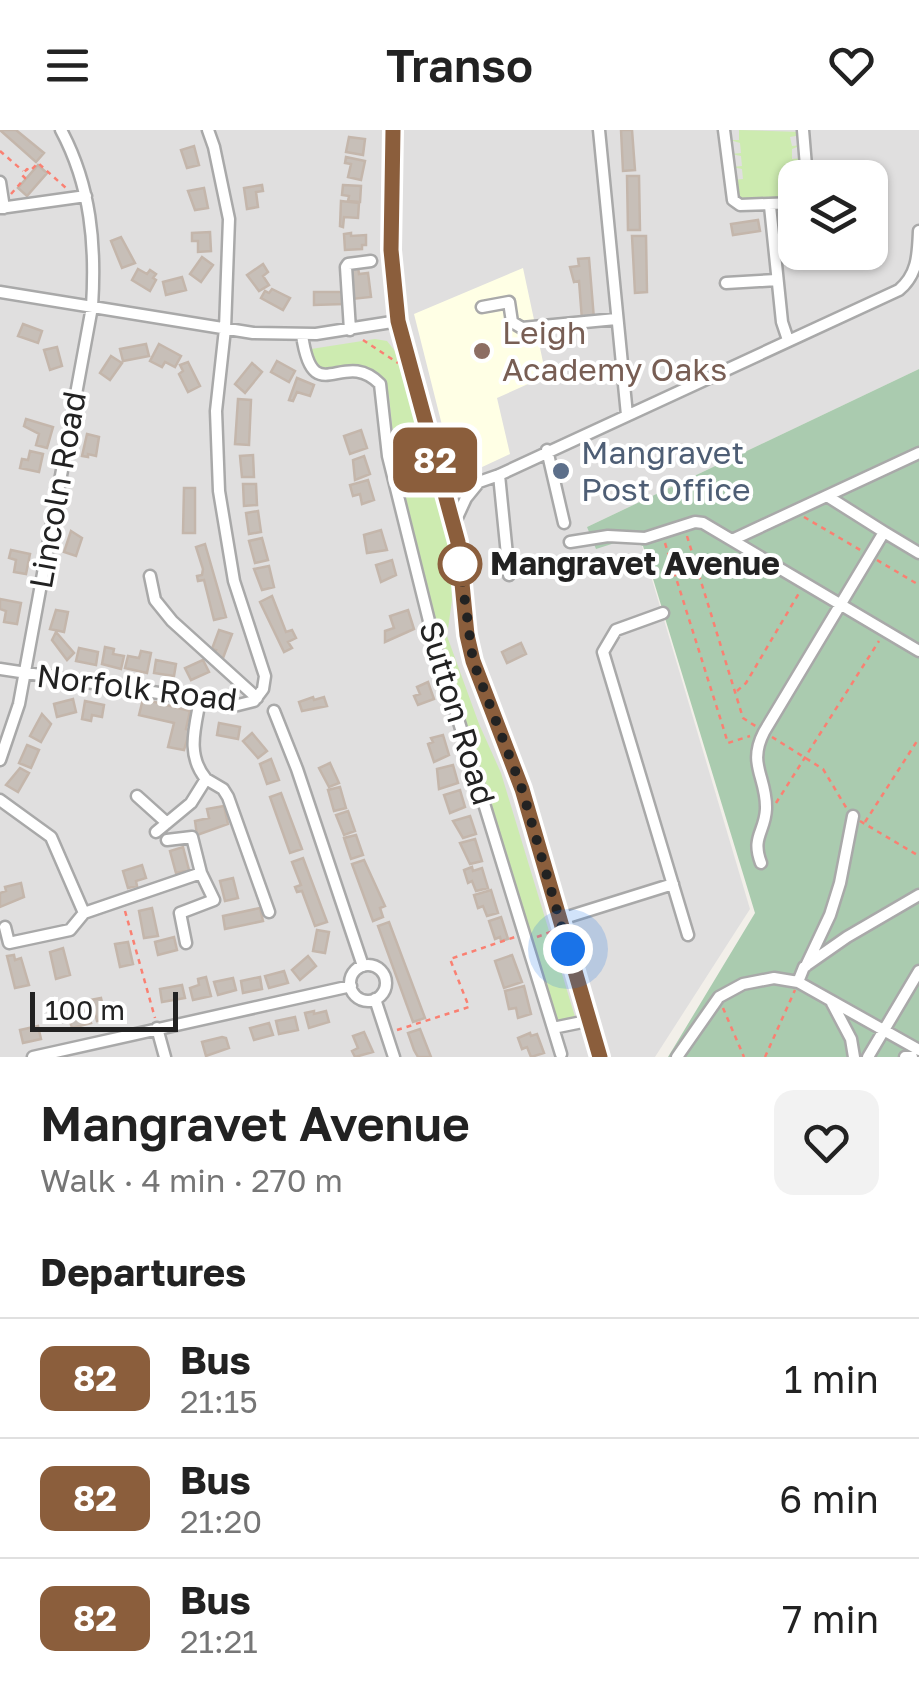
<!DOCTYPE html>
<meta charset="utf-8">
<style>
body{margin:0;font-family:"Golos Text",sans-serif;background:#f2f2f2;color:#222;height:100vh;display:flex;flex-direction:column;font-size:38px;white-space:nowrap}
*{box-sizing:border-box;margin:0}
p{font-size:32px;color:#767676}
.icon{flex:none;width:55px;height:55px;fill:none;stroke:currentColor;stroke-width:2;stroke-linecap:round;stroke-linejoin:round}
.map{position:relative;height:927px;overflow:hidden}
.drawer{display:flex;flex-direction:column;background:#fff;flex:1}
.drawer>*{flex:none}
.badge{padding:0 20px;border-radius:15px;font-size:35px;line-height:65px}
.tools{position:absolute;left:778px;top:30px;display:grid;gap:20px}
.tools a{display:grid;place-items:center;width:110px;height:110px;border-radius:20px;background:#fff;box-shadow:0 2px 8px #0004;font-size:50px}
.scale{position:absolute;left:30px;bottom:25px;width:148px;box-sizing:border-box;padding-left:10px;border:5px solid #222;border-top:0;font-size:28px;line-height:35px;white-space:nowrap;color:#222;-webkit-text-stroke:8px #fff;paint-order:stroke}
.you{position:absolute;width:50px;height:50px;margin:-25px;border:8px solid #fff;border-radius:50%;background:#1a73e8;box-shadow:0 0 0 15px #1a73e833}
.map>.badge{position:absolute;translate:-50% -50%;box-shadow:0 0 0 5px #fff}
h2{padding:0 40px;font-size:38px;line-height:90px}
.round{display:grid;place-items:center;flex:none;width:105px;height:105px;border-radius:20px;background:#f2f2f2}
.summary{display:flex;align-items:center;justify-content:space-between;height:170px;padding:0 40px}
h1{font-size:48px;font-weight:600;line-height:75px}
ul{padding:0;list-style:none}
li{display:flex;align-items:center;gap:30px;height:120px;padding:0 40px;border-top:2px solid #e0e0e0}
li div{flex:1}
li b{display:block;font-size:38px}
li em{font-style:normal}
li .badge{min-width:110px;font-weight:700;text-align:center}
header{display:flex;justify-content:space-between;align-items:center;height:130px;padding:0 40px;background:#fff;font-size:45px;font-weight:600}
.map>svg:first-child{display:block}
</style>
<header><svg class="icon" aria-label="menu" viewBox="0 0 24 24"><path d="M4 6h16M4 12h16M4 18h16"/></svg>Transo<svg class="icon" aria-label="heart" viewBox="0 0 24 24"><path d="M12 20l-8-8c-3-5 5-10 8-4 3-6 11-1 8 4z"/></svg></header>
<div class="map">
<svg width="919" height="927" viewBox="0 0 919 927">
<rect width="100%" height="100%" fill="#f2efe9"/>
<path fill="#e0dfdf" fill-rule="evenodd" d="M0,0H919V239L587,397L642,416L750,779L655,927H0ZM795,48H870V122H795Z"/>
<path fill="#ffffe5" d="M523,138L546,246L497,268L510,324L480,338L448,319L414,184Z"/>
<path fill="#cdebb0" d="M739,0L800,2L801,5L790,7L792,16L802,15L792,19V29L803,28V31L793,32L794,42H804L805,47L795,48V69L744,73L735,62L733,50L743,49L742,39L732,37L742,36L741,26L731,24L741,23L740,13L730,10H739Z
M375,209L387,211L395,221L450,416L452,470L447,506L479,594L501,643L576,890L560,894L554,890L436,507L397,344L389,266L383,252L369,240L321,242L308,226L311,219Z"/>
<path fill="#aacbaf" d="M919,239V927H668L755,783L643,416L624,410L596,419L587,397Z"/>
<path fill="#c7bfb8" stroke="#c4b6ab" stroke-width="2.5" d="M0,0H16L44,23L36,32Z
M621,0H632L635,40L623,41Z
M349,7L365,9L363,25L346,22Z
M194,16L199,35L187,38L181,20Z
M346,27L365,31L361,50L348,47L351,34L345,33Z
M38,35L47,43L27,66L18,58Z
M627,46H639L640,100H628Z
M262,55L263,61L256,62L258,77L247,79L244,58Z
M343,55L361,56L360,72L348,71L349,66L342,65Z
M204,58L208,78L195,80L188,61Z
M341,71L359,73L358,88L344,87L343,97L340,96Z
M758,90L760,101L733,105L731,94Z
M210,102L211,121L198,122V111H192V103Z
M351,103V106L366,105V115H362V119L345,120L344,104Z
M632,106H646L647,162L635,163Z
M121,107L135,133L122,138L111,111Z
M202,127L213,135L201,152L190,144Z
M589,128L594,189L582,190L579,151L574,152L570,137L579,136L578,129Z
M263,134L268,142L263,146L269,155L259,161L247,145Z
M348,137H358L359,144L368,143L371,167L352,169Z
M138,139L147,144L150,140L156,144L153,148L156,150L150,161L132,150Z
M182,147L186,160L166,165L163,152Z
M272,159L290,168L283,180L261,168L265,161L269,163Z
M314,162H343L344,174L314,175Z
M23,194L42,201L38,213L18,206Z
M146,214L149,226L123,231L120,219Z
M159,214L181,226L175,237L165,232L162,237L150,231Z
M57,217L62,236L50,240L44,220Z
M111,226L122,233L110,250L100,243Z
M277,231L295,241L289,252L271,242Z
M188,232L200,256L188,262L179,244L183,241L180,235Z
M252,233L262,242L245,263L235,254Z
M297,248L314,255L310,266L297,262L293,271L289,270Z
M238,269L251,270L249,315L235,314Z
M26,289L53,297L47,318L36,315L39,304L24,296Z
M361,300L367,318L350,324L344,306Z
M87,304L99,307L96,326L88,324V327L82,326Z
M30,321L43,324L39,342L20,338L22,329L28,330Z
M253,325L254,347H242L240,326Z
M364,326L370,344L355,350L353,330Z
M368,350L374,370L362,374L360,364L353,366L350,355Z
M243,354H256L257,375L244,376Z
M184,358H195V403H183Z
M258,381L261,402L249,404L246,383Z
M381,400L387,420L367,423L364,405Z
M71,401L82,408L76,426L64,422Z
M262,408L268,430L255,433L249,411Z
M205,414L226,487L214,490L204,450L198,451L197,446L202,445L203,439L196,417Z
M11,420L30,424L26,444L14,442L16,430L9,428Z
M392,430L396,445L381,452L376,435Z
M269,436L274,457L262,460L254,439Z
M272,466L286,502L292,500L296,508L288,512L292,518L284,522L260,472Z
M0,469L21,473L17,494L4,492L6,481L0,479Z
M56,480L68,482L64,502L50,499Z
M408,480L414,499L385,512V501L394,498L390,486Z
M219,500L232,504L223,528L214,524L216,520L212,519Z
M56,502L74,523L67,530L52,510Z
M521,513L526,524L507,533L502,522Z
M105,517L114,519L113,524L124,526L121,539L102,534Z
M79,518L98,522L96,535L76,531Z
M141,521L151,523L147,543L125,538L128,526L139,528Z
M156,530L176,534L174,546L154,543Z
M203,530L209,542L191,550L185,538Z
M428,552L434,569L418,575L414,566L420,564L417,557Z
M313,567L314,570L324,567L327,576L302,581L299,572Z
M73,569L76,582L57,587L54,574Z
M143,569L190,581L186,599L190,600L184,620L168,617L174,593L139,585Z
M85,571L104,575L102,587L92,585L91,591L82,589Z
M42,584L51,594L41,612L30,606Z
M219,593L240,597L238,609L217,605Z
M252,603L267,621L258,628L243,611Z
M443,605L449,625L434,632L428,614L433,612L431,608Z
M27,615L39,620L31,638L19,633Z
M271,629L279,650L267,654L260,634Z
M330,633L339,653L329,657L319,638Z
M453,635L458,653L439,659L437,639Z
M20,638L29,643L18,662L6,655Z
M340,657L346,678L334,681L328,660Z
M460,660L465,677L450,683L444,665Z
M281,663L302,719L290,723L270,667Z
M224,676L228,694L197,705L195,691L209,688L207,679Z
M348,681L355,701L344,705L336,685Z
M470,686L476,704L463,708L453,691Z
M356,705L363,725L351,729L344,708Z
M475,709L482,731L470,734L460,713Z
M183,717L189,740L176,743L170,721Z
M303,728L327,792L315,796L302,761L297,762L295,757L301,755L292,732Z
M364,730L385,776L380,778L383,787L373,791L352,734Z
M142,735L146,748L136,751L137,756L128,758L123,741Z
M472,737L473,741L482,738L488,758L476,761L472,751L468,753L464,740Z
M233,748L238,768L225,771L220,751Z
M21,753L24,767L0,777V763L6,761L5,757Z
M491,760L498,783L487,786L483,776L478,778L474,765Z
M152,778L158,806L144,808L139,781Z
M260,778L263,791L225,799L223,786Z
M501,787L508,809L501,811L500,807L495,809L489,791Z
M389,792L425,888L413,892L378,796Z
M317,800L329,802L325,823L313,821Z
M174,807L177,820L158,825L155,812Z
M128,812L133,834L120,837L115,814Z
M63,818L70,845L56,849L50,822Z
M14,825L15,830L21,828L29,855L15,858L7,826Z
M512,825L522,852L504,858L495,831Z
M308,826L316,836L300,850L292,840Z
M284,841L288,853L269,858L265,846Z
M206,847L211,866L193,870L190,858L199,855L198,849Z
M260,847L262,859L243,863L241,851Z
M233,848L236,860L218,865L214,852Z
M182,855L185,868L162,872L160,859Z
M524,856L531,884L518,888L516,878L509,879L505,861Z
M101,868L103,877L112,875L115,888L97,891L94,878L87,879L85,871Z
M87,880L91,893L72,898L68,885Z
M314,881V884L326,881L329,892L309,898L305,883Z
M295,887L298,900L279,904L276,891Z
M269,893L273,905L254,910L250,898Z
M38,896L41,909L23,913L20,900Z
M420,899L431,927H418L414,920L408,903Z
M364,902L373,922L355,927L352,921L358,918L353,906Z
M530,903L531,906L537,904L544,923L531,927L527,917L522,919L518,908Z
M222,907L226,908L229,918L206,926L202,912Z"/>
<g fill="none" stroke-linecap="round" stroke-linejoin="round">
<defs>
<path id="minor" d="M599,0L627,285
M724,0L733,70L740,75L795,73
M803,0L807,48
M0,52L4,78
M770,76L782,192L788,210
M0,78L86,66
M726,153L777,150
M0,162L253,203L316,204L398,191
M482,177L509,172L512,192L522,198L616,189
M350,200L346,137L348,134L371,131
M302,205C313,282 343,216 380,254L388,326L434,511L561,924
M547,320L564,393
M437,338L479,352L499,345L899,160C918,144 918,124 919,101
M499,345L509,445
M827,366L884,402
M454,394L466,368L479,352
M732,410L919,323
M570,412L608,406L645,408L695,392L703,393L919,521
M150,446L155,470L172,491L257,568
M663,483L616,500L603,522L688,805
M0,539L238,575L254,571L263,559L265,546L234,451L219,361L216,281L225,199L229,89L214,17L208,0
M274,581L297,639L363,836
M0,630L19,574L92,177C96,115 91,56 61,0
M206,649L223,659L228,667L269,782
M137,666L167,693
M0,670L51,707L84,783L70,800L9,813L5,797
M156,702L191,673L206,649C186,625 195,598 200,570
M167,710L192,707L201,743
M761,733C751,707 765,702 766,679C767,647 747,635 764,602L884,402L919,423
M84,783L201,743L214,770L180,783L186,813
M561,789L673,754
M350 853a18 18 0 1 1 36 0a18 18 0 1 1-36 0Z
M806,836L830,785L840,753L853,686
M798,852L804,837L847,807L919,765
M375,869L394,927
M832,873L851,909L854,927
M157,898L165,927
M553,898L587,891
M33,927L351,856
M677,927L719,867L743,854L774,848L798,852L919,920
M868,927L919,841
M905,927H912"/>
<path id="major" d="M393,0L391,120L398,191L459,412L467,505L473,531L522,659L600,927"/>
</defs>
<use href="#minor" stroke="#a9a9a9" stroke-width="15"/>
<use href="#major" stroke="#a06b00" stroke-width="18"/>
<path stroke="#fa8072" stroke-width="2.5" stroke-dasharray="5 5" stroke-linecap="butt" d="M0,21L23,41
M11,64L25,48L22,45L27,39L30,41L38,33L66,58
M363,210L398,233
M396,312L426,334
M804,387L862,421
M687,406L743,588L757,597
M665,413L728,613L750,606
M877,430L919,455
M737,561L746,553L799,463
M772,607L823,639L847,679
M776,673L879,511
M860,691L919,726
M865,692L919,608
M125,781L155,888
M537,807L553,801
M723,878L744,927
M397,900L469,877L450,829L515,807
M765,927L795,860"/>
<use href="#minor" stroke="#fff" stroke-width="10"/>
<use href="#major" stroke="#fcd6a4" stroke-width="12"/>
</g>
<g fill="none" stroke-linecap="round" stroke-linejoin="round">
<defs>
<path id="line" d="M393,0L391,120L398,191L458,412L467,505L473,531L522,659L600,927"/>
</defs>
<use href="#line" stroke="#fff" stroke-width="22"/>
<use href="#line" stroke="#8b5e3c" stroke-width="15"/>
<path stroke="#222" stroke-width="10" stroke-dasharray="0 18" d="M460,434L473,531L522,659L568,819"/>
</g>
<circle fill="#8d6e63" stroke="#fff" stroke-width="4" cx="482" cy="221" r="10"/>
<circle fill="#5c6f8a" stroke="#fff" stroke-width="4" cx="561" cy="341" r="10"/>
<circle fill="#fff" stroke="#8b5e3c" stroke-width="5" cx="460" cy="434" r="20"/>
<g text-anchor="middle" stroke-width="8" stroke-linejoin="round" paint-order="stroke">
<g font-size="32" fill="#785e54" stroke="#fff" text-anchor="start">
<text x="502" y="214">Leigh<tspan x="502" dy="37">Academy Oaks</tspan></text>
</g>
<g font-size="32" fill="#4e5e75" stroke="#fff" text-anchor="start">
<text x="581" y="334">Mangravet<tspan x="581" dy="37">Post Office</tspan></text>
</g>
<g font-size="32" fill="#222" stroke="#fff">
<text transform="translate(58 360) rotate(-80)" y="11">Lincoln Road</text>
<text transform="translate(137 558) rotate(7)" y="11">Norfolk Road</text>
<text transform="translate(457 583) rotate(73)" y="11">Sutton Road</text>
</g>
<g font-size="32" font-weight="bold" fill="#222" stroke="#fff" text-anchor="start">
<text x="490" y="445">Mangravet Avenue</text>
</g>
</g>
</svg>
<div class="tools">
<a><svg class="icon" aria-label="layers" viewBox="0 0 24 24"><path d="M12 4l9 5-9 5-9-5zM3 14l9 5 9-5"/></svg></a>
</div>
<div class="scale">100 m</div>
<div class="you" style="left:568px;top:819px"></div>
<b class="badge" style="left:435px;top:330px;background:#8b5e3c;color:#fff">82</b>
</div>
<section class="drawer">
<div class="summary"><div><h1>Mangravet Avenue</h1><p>Walk · 4 min · 270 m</p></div><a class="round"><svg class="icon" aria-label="heart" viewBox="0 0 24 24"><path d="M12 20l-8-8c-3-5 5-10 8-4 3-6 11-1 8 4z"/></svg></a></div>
<h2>Departures</h2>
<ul>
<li><span class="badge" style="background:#8b5e3c;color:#fff">82</span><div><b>Bus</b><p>21:15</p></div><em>1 min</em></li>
<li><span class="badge" style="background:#8b5e3c;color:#fff">82</span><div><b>Bus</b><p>21:20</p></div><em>6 min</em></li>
<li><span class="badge" style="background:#8b5e3c;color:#fff">82</span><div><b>Bus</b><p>21:21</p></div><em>7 min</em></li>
</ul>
</section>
